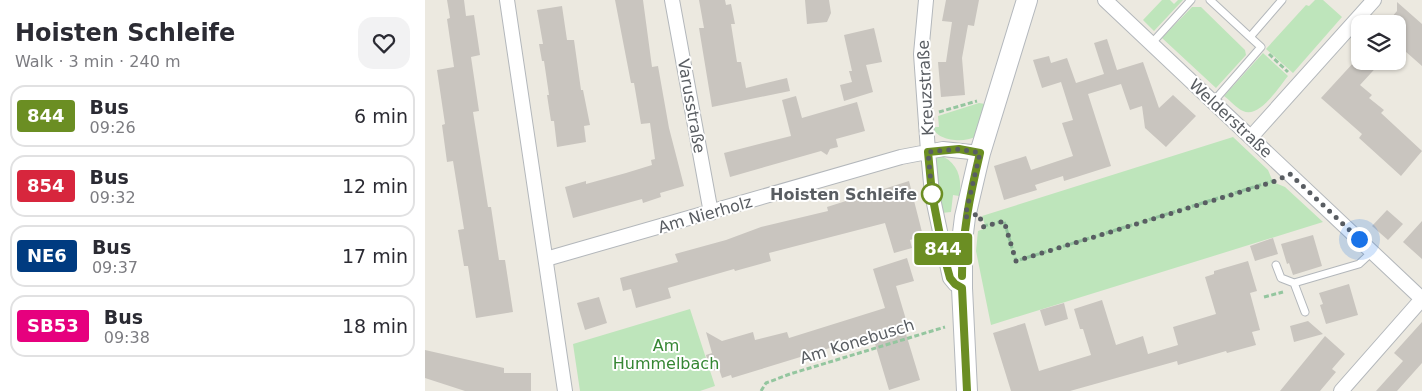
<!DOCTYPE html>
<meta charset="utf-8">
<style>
body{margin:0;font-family:"DejaVu Sans",sans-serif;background:#f2f2f3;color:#2b2b33;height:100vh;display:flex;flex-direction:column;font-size:19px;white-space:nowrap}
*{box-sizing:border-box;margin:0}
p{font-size:16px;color:#7c7c81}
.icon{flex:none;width:28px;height:28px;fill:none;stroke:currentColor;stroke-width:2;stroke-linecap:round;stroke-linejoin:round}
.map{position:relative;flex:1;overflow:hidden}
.details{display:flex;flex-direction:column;background:#fff;width:425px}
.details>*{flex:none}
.badge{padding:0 10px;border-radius:4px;font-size:18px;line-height:32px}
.tools{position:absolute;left:926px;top:15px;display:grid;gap:10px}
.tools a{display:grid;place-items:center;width:55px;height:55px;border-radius:10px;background:#fff;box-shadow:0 1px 4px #0004;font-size:25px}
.you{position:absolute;width:25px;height:25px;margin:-12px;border:4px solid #fff;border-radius:50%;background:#1a73e8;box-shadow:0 0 0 8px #1a73e833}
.map>.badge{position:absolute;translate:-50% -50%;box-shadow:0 0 0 2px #fff}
.round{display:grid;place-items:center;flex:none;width:52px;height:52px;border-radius:15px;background:#f2f2f3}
.headline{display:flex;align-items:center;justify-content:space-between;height:85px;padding:0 15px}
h1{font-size:24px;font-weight:700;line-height:38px}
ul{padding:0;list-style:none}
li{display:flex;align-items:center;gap:15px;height:62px;margin:0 10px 8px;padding:0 5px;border:2px solid #e1e1e2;border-radius:15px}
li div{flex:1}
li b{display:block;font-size:19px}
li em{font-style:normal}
li .badge{min-width:55px;font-weight:700;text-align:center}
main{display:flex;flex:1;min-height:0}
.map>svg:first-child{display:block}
</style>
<main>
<section class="details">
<div class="headline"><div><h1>Hoisten Schleife</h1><p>Walk · 3 min · 240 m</p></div><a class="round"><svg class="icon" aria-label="heart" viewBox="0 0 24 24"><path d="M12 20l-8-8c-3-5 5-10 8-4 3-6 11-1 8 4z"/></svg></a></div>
<ul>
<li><span class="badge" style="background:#6b8e23;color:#fff">844</span><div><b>Bus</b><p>09:26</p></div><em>6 min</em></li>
<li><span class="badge" style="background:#d7263d;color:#fff">854</span><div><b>Bus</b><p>09:32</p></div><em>12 min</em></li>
<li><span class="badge" style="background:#003b80;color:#fff">NE6</span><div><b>Bus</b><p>09:37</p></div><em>17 min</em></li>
<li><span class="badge" style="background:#e6007e;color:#fff">SB53</span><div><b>Bus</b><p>09:38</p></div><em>18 min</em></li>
</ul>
</section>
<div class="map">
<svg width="997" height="391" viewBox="0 0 997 391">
<rect width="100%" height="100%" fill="#ece9e0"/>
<path fill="#bee5bb" d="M737,0H745L749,4L753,0H758L729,31L718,20Z
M890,0H898L917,17L868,73L841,49L881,5L884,6Z
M767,7H776L820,50L821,55L791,88L737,38Z
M838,53L863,76C854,87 834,119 818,111C811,108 806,101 799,96Z
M554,103L560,104L550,137C539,143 511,141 508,127H514L513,116Z
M808,137L843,170L848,182L860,187L898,222L566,325L551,251L553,231L561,228L557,216Z
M514,155C532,161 538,178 534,196L528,195L526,212L516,213L507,156Z
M265,309L290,386L275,391H155L148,344Z"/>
<path fill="#c9c5bf" d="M22,0H39L41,16L49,15L55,55L46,57L54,111L48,112L63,207H66L74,260H80L88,312L51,318L43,266H39L33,230L39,229L28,161L22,162L17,125L20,124L12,70L29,67L22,19L25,18Z
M190,0H218L227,67L233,66L244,128L259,186L235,193L236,197L218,203L217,199L148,218L140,187L161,181V184L201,173L227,165L226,160L230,159L225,123L216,124L209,83H206Z
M274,0H300L301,5L306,4L310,24H306L312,62H316L321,88L362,78L365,91L287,107L274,28H279Z
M380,0H404L406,13L402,22L382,24Z
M521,0H554L549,26L543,25L537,58L540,95L516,97L513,62H521L527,22L517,21Z
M972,2L997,24V66L972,44V24H961L972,11Z
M137,6L142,40H149L156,90H158L165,125L159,126L161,142L132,147L129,121H126L122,95H124L119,61H117L114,44H118L112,10Z
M449,28L457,62L441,65L448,92L419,101L415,85L427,82L424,71H427L419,35Z
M682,39L692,70L718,62L734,108L748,95L771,116L741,147L720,128L717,106L705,110L696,84L663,94L686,166L639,181L638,176L610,185L612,190L579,200L569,166L601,156L606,170L648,156L637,123L648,120L636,82L617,88L608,60L624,56L626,63L642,58L651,83L679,74L669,43Z
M930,61H957L935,85L947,95L944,98L959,110L956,113L997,151L976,176L934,138L937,134L896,98Z
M371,96L377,118L432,102L440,131L411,139L413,147L405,149L402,155L396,151L305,177L299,153L366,136L357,100Z
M484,181L498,236L485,240L487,248L469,253L460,223L344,253L346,261L310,271L309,269L243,288L246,298L211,308L206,289L198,291L195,278L253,262L250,254L301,240L336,227L403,211L402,207Z
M962,210L978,224L963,240L947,226Z
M997,221V259L978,242Z
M888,235L897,266L868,275L864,263L862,264L856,244Z
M848,238L853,254L830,261L825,246Z
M482,258L489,281L471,286L485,333L481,334L495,380L464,390L448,337L422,345L421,343L307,378L306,375L297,378L294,369L286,371L281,355L287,353L281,332L297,341L328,332L330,340L362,332L364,338L460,308L448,269Z
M823,261L832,291L825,293L835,330L827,332L831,345L802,353L801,351L753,365L752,361L645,391H586L568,333L600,323L614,371L666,355L658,329H655L649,309L677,300L691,345L718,336L723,354L753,345L748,327L791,314L780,277L789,274V271Z
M924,284L933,315L901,324L895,305L898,304L894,293Z
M174,297L182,323L160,330L152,303Z
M639,303L643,319L620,326L615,310Z
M883,321L898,334L869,342L865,326Z
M997,322V363L972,391H951L978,361L969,353Z
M900,336L920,354L907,369L911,372L895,391H855Z
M0,350L79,368V373H106V391H40L0,378Z"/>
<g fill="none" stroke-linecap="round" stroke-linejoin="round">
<defs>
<path id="lane" d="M785,0L825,37
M726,44L766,0
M788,102L836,47L825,37L857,0
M851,265L856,278L869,283L880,312
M869,283L934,264L947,252"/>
<path id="street" d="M82,0L140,391
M247,0L286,213
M501,0L496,54L503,151L507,194L525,278L530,284L537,288
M680,0L997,299
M826,137L949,0
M121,259L476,157L518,149L555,153
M916,391L997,299"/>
<path id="secondary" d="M542,391L537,288V241L540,217L555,153L602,0"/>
</defs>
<use href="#lane" stroke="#b3b7bb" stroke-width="9"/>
<use href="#street" stroke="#b3b7bb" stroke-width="16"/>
<use href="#secondary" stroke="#b4b8bd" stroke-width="22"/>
<path stroke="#94c69f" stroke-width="3" stroke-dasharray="5 2.5" stroke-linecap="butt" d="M844,54L863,72
M514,112L552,101
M558,226L579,221L591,261L851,180
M839,297L858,292
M336,391L341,383L365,374L520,327"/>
<use href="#lane" stroke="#fff" stroke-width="7"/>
<use href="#street" stroke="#fff" stroke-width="14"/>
<use href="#secondary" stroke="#fff" stroke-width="20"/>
</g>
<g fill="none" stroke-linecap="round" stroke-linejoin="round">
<defs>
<path id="line" d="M537,276C537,234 545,195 555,153L534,149L503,152L507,194L519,256L525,278L530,284L537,288L542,391"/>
</defs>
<use href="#line" stroke="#fff" stroke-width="11"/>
<use href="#line" stroke="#6b8e23" stroke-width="8"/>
<path stroke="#595d62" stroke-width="5" stroke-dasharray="0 9" d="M507,194L503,152L534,149L555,153L540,217L554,214L558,227L579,221L591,261L848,182L865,174L934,239"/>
</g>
<circle fill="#fff" stroke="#6b8e23" stroke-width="2.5" cx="507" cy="194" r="10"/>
<g text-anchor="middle" stroke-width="4" stroke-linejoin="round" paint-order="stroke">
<g font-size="16" fill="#595d62" stroke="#fff">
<text transform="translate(500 88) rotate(-93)" y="6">Kreuzstraße</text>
<text transform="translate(267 106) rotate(80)" y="6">Varusstraße</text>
<text transform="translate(806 118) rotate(43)" y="6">Welderstraße</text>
<text transform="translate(280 214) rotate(-16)" y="6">Am Nierholz</text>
<text transform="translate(432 341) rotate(-17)" y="6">Am Konebusch</text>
</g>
<g font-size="16" font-weight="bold" fill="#595d62" stroke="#fff" text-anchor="end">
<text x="492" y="200">Hoisten Schleife</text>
</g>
<g font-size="16" fill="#358633" stroke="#fff">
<text x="241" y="351">Am<tspan x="241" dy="18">Hummelbach</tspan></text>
</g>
</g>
</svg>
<div class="tools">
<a><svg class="icon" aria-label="layers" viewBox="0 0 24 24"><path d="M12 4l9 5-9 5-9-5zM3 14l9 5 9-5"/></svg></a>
</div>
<div class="you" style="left:934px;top:239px"></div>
<b class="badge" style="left:518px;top:249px;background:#6b8e23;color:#fff">844</b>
</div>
</main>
